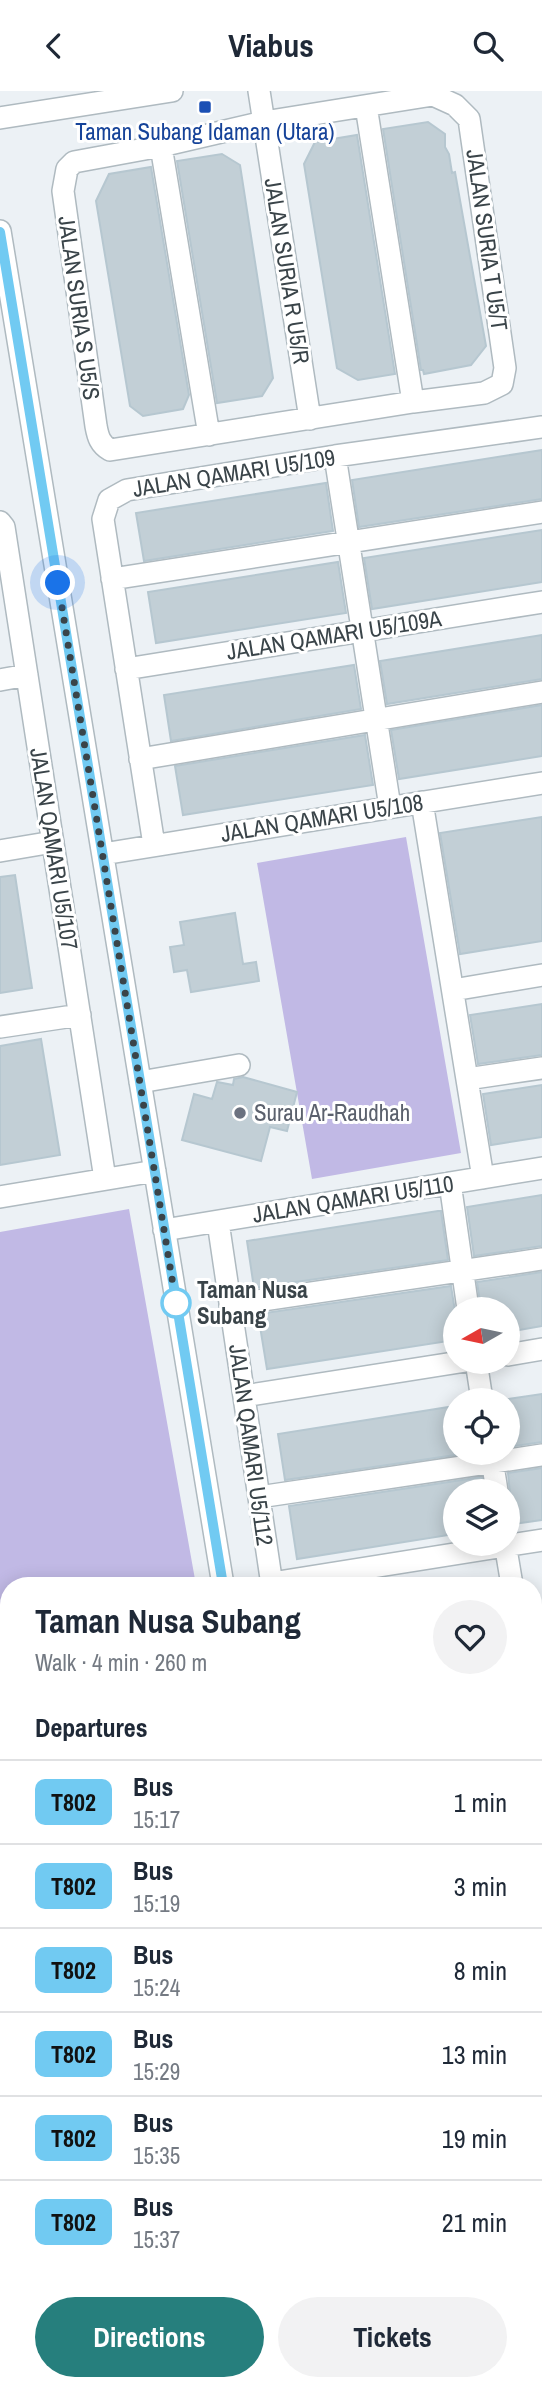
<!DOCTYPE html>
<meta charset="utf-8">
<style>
body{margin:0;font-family:"Archivo Narrow",sans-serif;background:#f2f2f3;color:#1f2937;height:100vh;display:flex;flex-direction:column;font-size:26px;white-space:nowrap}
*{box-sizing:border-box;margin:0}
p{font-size:23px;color:#747a83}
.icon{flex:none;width:38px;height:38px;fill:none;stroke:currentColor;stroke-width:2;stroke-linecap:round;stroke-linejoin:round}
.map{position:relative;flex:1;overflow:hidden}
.drawer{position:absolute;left:0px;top:1486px;width:542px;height:814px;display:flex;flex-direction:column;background:#fff;border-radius:28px 28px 0 0;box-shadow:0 4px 18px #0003}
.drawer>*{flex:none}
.badge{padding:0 14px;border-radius:10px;font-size:24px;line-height:46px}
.needle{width:46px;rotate:261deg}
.controls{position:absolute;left:443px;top:1206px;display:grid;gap:14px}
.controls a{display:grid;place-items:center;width:77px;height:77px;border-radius:50%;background:#fff;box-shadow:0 4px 18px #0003;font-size:35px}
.you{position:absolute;width:35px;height:35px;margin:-18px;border:5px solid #fff;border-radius:50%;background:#1a73e8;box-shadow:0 0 0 10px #1a73e833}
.map>.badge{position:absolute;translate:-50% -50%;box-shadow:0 0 0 4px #fff}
h2{padding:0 35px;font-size:26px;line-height:63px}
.round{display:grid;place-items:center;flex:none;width:74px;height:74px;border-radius:37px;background:#f2f2f3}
.head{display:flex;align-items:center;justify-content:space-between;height:119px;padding:0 35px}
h1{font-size:33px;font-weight:800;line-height:52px}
.action{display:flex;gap:14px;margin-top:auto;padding:14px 35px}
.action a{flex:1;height:80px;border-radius:42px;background:#267f7d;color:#fff;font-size:28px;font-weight:800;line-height:80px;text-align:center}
.action a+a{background:#f2f2f3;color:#1f2937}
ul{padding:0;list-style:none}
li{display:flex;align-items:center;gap:21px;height:84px;padding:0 35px;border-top:2px solid #e0e1e3}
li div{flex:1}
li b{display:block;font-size:26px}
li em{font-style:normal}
li .badge{min-width:77px;font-weight:700;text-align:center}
header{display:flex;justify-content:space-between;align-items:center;height:91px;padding:0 35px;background:#fff;font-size:32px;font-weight:800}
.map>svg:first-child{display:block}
</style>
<header><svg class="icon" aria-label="back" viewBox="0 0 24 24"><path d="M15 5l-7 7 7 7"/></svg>Viabus<svg class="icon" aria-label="search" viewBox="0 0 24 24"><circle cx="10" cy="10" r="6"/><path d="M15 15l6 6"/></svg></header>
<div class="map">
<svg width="542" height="2299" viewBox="0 0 542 2299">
<rect width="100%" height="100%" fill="#ecf1f5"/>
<path fill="#c1b9e5" d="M406,746L461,1062L312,1088L257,772Z
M129,1118L196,1494H9V1578L0,1579V1141Z
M0,1620L9,1670V1740L0,1741Z
M116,2291H192L194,2299H117Z"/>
<path fill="#c2cfd6" stroke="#b6c7d0" stroke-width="2" d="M428,31L445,43V56L449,63L452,82L455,81L486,255L471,274L424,283L423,279H421L383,38Z
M357,44L395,283L358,289L337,277L304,73L315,51Z
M222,63L240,74L273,287L262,305L217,312L177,70Z
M151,76L189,304L183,318L143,325L130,315L96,110L109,83Z
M542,359V408L359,436L352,389Z
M326,392L333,440L144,470L136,422Z
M542,439V491L372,518L364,467Z
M338,471L346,522L156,552L148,501Z
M542,544V588L387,613L380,570Z
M354,574L361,618L171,650L164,604Z
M542,614V665L399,688L391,639Z
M365,644L373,694L183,724L175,675Z
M542,726V850L460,863L440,742Z
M15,784L32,897L0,902V786Z
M235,822L243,873L256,871L259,890L191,901L187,879L174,881L170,856L184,854L180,831Z
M542,913V964L478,973L470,924Z
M41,948L60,1064L0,1074V955Z
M243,986L297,1001L287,1040L270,1036L261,1070L182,1049L194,1003L212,1008L217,991L233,994L234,988Z
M542,994V1046L491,1054L483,1003Z
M542,1104V1155L474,1165L467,1116Z
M438,1120H441L448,1169L254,1197L247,1150Z
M542,1181V1235L508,1241V1218H481L477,1191Z
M451,1195L455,1220V1249L267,1278L258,1223Z
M542,1303V1351L508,1356V1308Z
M455,1315V1362H469L285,1389L278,1343Z
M542,1377V1429L513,1433L508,1382Z
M482,1386L484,1400H455V1443L297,1468L289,1415Z"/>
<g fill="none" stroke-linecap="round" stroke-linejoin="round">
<defs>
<path id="minor" d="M259,0L310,328
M433,4L455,14L469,28L505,277L502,293L484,302L413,311L110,359C100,353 98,346 96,335L63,100L67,78L74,71L161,55L264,31Z
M366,15L413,311
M0,27L172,0
M161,55L209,344
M0,140L223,1494
M335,365L390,716
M0,431L4,436L105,1088
M112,488L542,421
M126,578L542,511
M0,589L27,584
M140,668L542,601
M422,711L483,1087
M154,754L103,428L109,409L127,399L335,365L542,336
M0,760L53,751
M103,763L542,692
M453,899L542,884
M0,936L80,924
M467,988L542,977
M140,991L239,974
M450,1092L468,1218
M0,1106L155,1080
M218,1131L272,1494
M164,1139L542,1077
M230,1214L542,1168
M508,1264L542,1258
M476,1270L482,1309
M244,1305L466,1270
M491,1362L497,1400
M259,1406L542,1364
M505,1452L512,1494
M272,1492L542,1449
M534,1553L542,1552
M534,1629L536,1644
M534,1695L542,1694
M534,1737L542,1789
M0,1786L9,1784
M534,2031L542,2029
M0,2073L9,2129
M534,2081L542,2080
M35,2291L37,2299
M90,2291L91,2299
M354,2291L355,2299
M416,2291L418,2299
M518,2291L520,2299"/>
</defs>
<use href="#minor" stroke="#afbac0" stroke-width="24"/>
<use href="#minor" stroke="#fff" stroke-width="21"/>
</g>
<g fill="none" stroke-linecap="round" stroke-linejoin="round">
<defs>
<path id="line" d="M0,141L223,1494"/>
</defs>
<use href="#line" stroke="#fff" stroke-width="16"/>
<use href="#line" stroke="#71caf2" stroke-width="10"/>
<path stroke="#3a4449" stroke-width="7" stroke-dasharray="0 12.6" d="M58,492L176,1212"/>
</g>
<rect fill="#1a4fb4" stroke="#fff" stroke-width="2.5" x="198" y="9" width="14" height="14" rx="3.5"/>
<circle fill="#6b7280" stroke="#fff" stroke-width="2.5" cx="240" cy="1022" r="7"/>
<circle fill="#fff" stroke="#71caf2" stroke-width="3.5" cx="176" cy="1212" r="14"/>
<g text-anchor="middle" stroke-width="6" stroke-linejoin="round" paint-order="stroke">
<g font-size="23" fill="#164399" stroke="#fff">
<text x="205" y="49">Taman Subang Idaman (Utara)</text>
</g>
<g font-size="23" fill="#3a4449" stroke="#fff">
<text transform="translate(487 149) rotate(82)" y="8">JALAN SURIA T U5/T</text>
<text transform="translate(287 180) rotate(81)" y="8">JALAN SURIA R U5/R</text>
<text transform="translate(79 217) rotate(82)" y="8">JALAN SURIA S U5/S</text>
<text transform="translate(234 382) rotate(-9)" y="8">JALAN QAMARI U5/109</text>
<text transform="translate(334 544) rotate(-9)" y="8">JALAN QAMARI U5/109A</text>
<text transform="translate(322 727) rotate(-9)" y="8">JALAN QAMARI U5/108</text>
<text transform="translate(54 758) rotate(81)" y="8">JALAN QAMARI U5/107</text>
<text transform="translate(353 1108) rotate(-9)" y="8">JALAN QAMARI U5/110</text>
<text transform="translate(251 1354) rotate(82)" y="8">JALAN QAMARI U5/112</text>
</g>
<g font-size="23" fill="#5b616d" stroke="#fff" text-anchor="start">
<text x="254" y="1030">Surau Ar-Raudhah</text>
</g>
<g font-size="23" font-weight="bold" fill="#3a4449" stroke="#fff" text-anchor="start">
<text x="197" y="1207">Taman Nusa<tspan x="197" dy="26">Subang</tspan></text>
</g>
</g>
</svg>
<div class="controls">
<a><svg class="needle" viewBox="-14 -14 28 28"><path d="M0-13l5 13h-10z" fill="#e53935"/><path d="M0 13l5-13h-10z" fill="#747a83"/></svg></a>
<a><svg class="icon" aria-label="locate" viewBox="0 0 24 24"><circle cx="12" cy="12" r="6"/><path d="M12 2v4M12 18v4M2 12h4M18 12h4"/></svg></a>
<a><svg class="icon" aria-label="layers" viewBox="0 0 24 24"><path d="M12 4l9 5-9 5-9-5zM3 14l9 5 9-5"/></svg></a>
</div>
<div class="you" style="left:58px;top:492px"></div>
<section class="drawer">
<div class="head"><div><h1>Taman Nusa Subang</h1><p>Walk · 4 min · 260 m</p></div><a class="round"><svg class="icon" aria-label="heart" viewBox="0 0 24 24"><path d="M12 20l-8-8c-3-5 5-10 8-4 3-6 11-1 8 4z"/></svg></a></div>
<h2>Departures</h2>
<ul>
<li><span class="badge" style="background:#71caf2;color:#111">T802</span><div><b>Bus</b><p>15:17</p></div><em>1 min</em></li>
<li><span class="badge" style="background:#71caf2;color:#111">T802</span><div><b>Bus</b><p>15:19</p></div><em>3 min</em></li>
<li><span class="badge" style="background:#71caf2;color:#111">T802</span><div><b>Bus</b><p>15:24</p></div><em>8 min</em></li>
<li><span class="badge" style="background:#71caf2;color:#111">T802</span><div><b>Bus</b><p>15:29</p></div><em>13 min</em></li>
<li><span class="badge" style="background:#71caf2;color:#111">T802</span><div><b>Bus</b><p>15:35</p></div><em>19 min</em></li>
<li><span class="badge" style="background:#71caf2;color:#111">T802</span><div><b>Bus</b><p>15:37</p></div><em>21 min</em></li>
</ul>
<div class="action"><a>Directions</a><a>Tickets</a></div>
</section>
</div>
